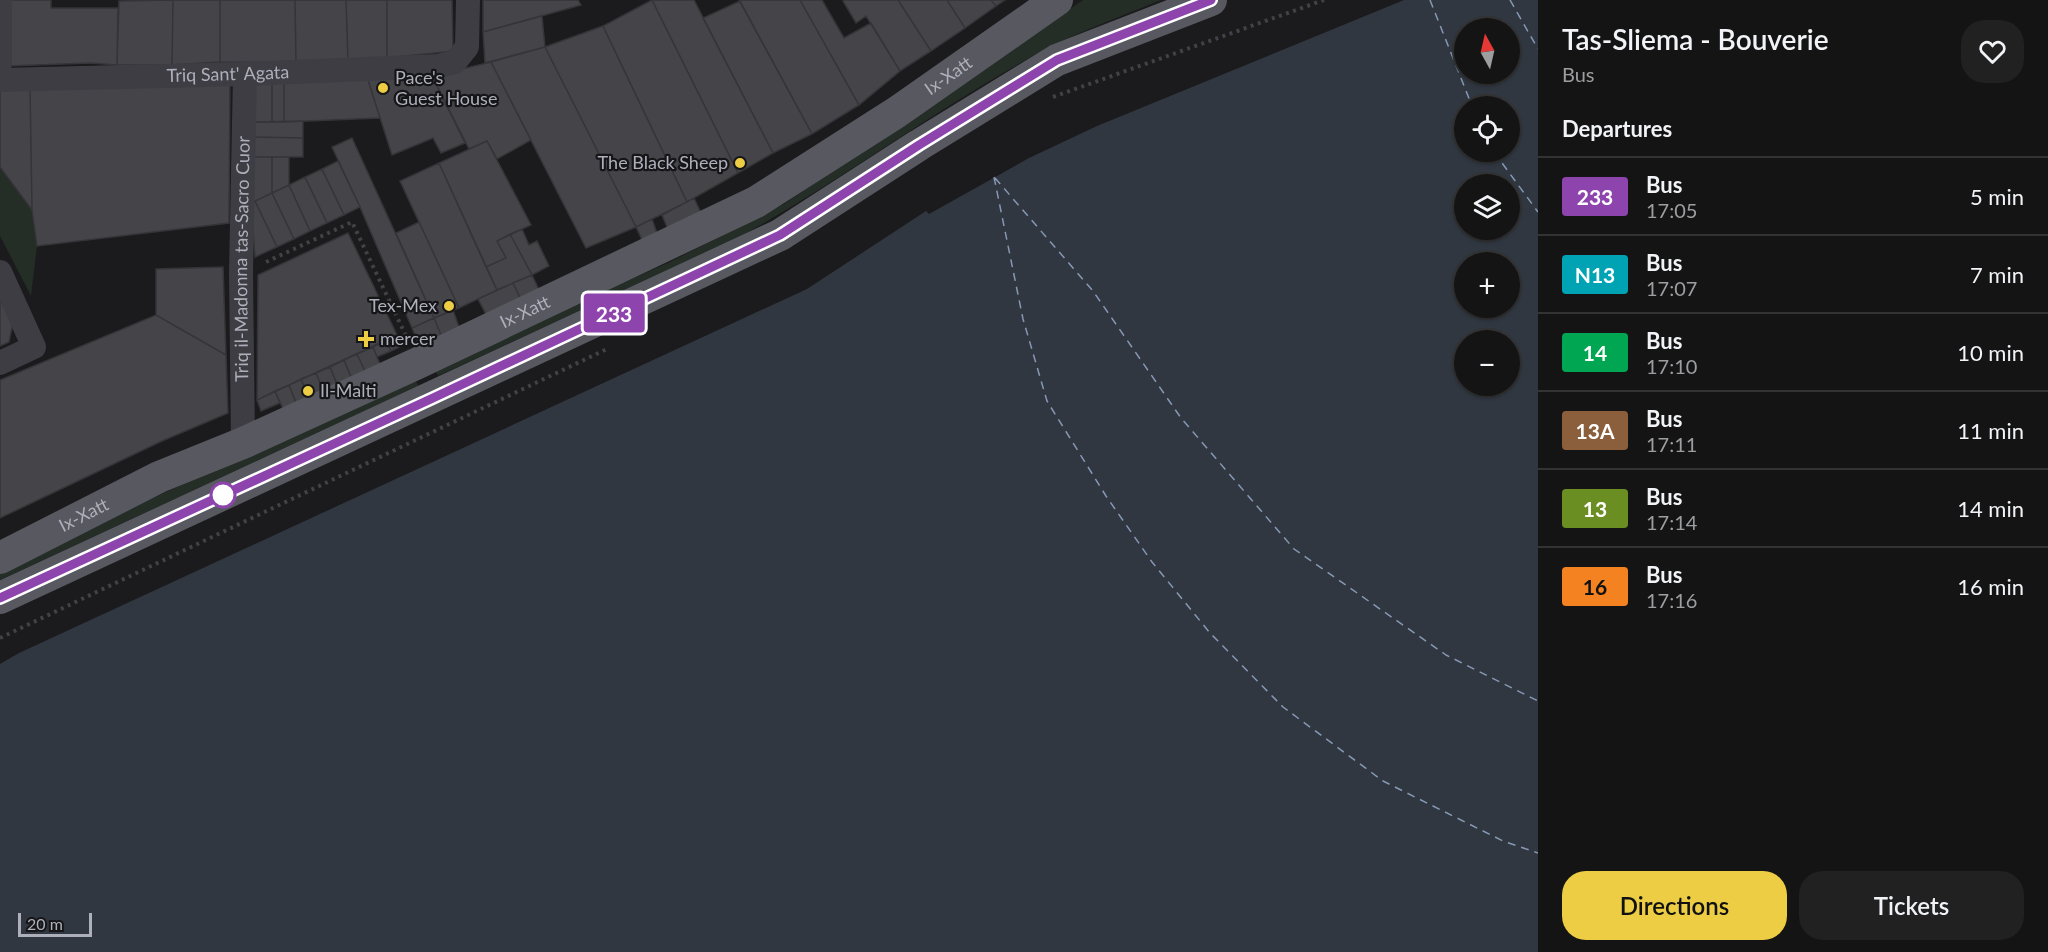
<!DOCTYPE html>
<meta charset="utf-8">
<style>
body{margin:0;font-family:Lato,sans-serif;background:#212122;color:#f1f3f6;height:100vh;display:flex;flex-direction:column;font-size:22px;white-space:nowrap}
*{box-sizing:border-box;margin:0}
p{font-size:20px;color:#9d9ea0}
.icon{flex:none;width:33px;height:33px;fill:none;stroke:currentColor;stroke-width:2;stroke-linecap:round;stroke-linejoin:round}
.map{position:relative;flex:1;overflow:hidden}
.sheet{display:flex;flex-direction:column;background:#141415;width:510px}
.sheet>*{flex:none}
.badge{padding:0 12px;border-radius:4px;font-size:21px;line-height:39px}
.needle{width:39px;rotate:352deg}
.fabs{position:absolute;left:1454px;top:18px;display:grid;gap:12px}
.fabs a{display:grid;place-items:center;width:66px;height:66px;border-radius:50%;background:#141415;box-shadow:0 2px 4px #0004,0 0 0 2px #333334;font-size:30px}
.scale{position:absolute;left:18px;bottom:15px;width:74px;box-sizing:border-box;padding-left:6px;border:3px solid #adb0bb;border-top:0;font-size:16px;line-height:21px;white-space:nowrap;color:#adb0bb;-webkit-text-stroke:4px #161518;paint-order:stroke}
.map>.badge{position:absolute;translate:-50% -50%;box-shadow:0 0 0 3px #fff}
h2{padding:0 24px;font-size:22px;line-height:54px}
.round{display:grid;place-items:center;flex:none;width:63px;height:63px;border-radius:24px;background:#212122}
.head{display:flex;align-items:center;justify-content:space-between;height:102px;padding:0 24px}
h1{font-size:28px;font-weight:600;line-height:45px}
.action{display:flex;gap:12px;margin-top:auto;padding:12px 24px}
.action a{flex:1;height:69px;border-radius:24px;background:#eccd43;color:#111;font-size:24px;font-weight:600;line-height:69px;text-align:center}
.action a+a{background:#212122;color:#f1f3f6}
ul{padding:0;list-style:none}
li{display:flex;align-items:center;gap:18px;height:78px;padding:0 24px;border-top:2px solid #333334}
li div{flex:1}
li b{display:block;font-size:22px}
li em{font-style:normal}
li .badge{min-width:66px;font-weight:700;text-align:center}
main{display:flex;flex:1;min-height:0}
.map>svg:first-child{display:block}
</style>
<main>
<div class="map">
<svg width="1538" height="952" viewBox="0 0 1538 952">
<rect width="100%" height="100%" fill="#1b1a1c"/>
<path fill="#242d26" d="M1083,0H1161C1117,18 1072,34 1031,57C932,112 842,180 743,235L438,376L436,372L573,305L670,262L784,204Z
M0,167L32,210L37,246L31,296L0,236Z
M415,380L419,386L0,580V572L144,502Z"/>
<path fill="#303740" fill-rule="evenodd" d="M1404,0H1538V952H0V664L19,653L807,289L926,211L929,214L1029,158L1097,126ZM1464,28H1509V74H1464ZM1464,106H1509V152H1464ZM1464,184H1509V230H1464ZM1464,262H1509V308H1464ZM1464,340H1509V386H1464Z"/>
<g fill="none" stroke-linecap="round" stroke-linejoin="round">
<path stroke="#8698b4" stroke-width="1.5" stroke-dasharray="8 6" stroke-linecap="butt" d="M1430,0L1472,106
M1510,0L1538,49
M1494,152L1538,212
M994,177L1023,319L1047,401L1106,496L1152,562L1210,633L1283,707L1383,781L1503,841L1538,853
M995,178L1093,291L1181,418L1294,549L1446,655L1538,701"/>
</g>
<path fill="#454549" stroke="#353438" stroke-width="1.5" d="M10,0H51V8H118L117,65L90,63L10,66Z
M173,0L172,65H117L119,1Z
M173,0H220V62L172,65Z
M220,0H295L296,63L220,62Z
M295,0H346L348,61L296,63Z
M346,0H387V58L348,61Z
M387,0H452L453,51L387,58Z
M483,0H578L581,5L483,32Z
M652,0H694L773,153L738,173Z
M652,0L738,173L687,202L603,26Z
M739,0H800L859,105L812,134Z
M800,0H822L844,38L871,23L900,71L859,105Z
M845,0H898L931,51L900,71L866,16L856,23L843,1Z
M898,0H947L965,28L931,51Z
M947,0H991L996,6L965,28Z
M991,0H1005L996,6Z
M740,1L812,134L773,153L703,18Z
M542,16L545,47L485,63L483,32Z
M603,26L687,202L636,227L545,47Z
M545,47L636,227L586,248L491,62Z
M491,62L531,140L497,159L487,141L469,149L432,76Z
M432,76L465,143L441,153L433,138L392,155L367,77Z
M367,77L380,118L284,122V81Z
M250,81H272V122H251Z
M272,81H284V122H272Z
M230,83L229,223L37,246L32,210L30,87Z
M30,87L32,210L0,167V88Z
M303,121V138L251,137V122Z
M251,137L303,138V157H251Z
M352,138L434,318L412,328L360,207L332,147Z
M487,141L531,225L497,241L506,258L486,267L439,163Z
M251,157H272V193L251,203Z
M272,157H289V185L272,193Z
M338,161L360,207L344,215L322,169Z
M439,163L497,290L459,308L400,181Z
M322,169L344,215L327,223L305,177Z
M305,177L327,223L310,231L289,185Z
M289,185L310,231L294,239L272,193Z
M272,193L294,239L277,247L255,201Z
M694,198L703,217L669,232L662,215Z
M255,201L277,247L255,257L251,203Z
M652,219L658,236L643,242L636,227Z
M419,222L459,308L434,318L396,233Z
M522,229L529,245L537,241L549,266L532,275L510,234Z
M348,233L397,335L257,400L258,275Z
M510,234L532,275L497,290L486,267L506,258L497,241Z
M223,267L226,355L156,315V269Z
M532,275L541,294L522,302L513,283Z
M513,283L522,302L488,318L478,299Z
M0,286L14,318L9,342L0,346Z
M453,310L459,327L441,335L434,318Z
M156,315L226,355L228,413L162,441L0,518V380Z
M434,318L441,335L419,345L412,328Z
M397,335L402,346L391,351L386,340Z
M386,340L391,351L377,357L373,347Z
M373,347L380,364L365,371L357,354Z
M357,354L365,371L351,377L344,360Z
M344,360L351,377L337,384L330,367Z
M330,367L337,384L323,390L316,373Z
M316,373L323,390L308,397L301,379Z
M301,379L308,397L296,403L289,385Z
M289,385L296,403L283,409L275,391Z
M275,391L280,403L261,411L257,400Z"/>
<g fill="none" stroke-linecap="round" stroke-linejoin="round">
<path stroke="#414248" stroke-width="4" stroke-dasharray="3 4.5" stroke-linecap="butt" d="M1053,97L1324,0
M266,262L352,222L407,338
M0,638L609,348"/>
<g stroke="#3d3d43" stroke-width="24">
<path d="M0,63V0"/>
<path id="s1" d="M0,80L245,74L438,66L455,62L467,47L468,0"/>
<path d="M0,272L34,347L0,363"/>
<path id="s2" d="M243,443L241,273L245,74"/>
</g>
<g stroke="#575860" stroke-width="32">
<path id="s3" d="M0,558L159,477L243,443L418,363L756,202L897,112L1057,0"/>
<path d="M0,598L780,235L919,145L1057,60L1211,0"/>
</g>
</g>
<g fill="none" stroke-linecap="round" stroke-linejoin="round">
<defs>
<path id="line" d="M0,598L433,398L780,235L919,145L1057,60L1211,0"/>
</defs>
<use href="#line" stroke="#fff" stroke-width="14"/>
<use href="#line" stroke="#8e44ad" stroke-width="9"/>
</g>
<g fill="#eccd43" stroke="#161518" stroke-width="2">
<circle cx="383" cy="88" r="6"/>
<circle cx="740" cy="163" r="6"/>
<circle cx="449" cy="306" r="6"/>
<path d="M363 330h6v6h6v6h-6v6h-6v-6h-6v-6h6z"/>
<circle cx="308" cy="391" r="6"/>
</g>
<circle fill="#fff" stroke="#8e44ad" stroke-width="3" cx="223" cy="495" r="12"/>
<g text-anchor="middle" stroke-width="4.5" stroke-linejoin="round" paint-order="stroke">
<g font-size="18" fill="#adb0bb" stroke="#161518">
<text dy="6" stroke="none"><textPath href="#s1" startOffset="228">Triq Sant' Agata</textPath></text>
<text dy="6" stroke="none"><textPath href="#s3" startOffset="1066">Ix-Xatt</textPath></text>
<text dy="6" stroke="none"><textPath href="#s2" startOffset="184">Triq il-Madonna tas-Sacro Cuor</textPath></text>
<text dy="6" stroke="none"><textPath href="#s3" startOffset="580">Ix-Xatt</textPath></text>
<text dy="6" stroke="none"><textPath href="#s3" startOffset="94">Ix-Xatt</textPath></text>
</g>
<g font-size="18" fill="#adb0bb" stroke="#161518" text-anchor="start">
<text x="395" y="84">Pace's<tspan x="395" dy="21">Guest House</tspan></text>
<text x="728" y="169" text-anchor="end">The Black Sheep</text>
<text x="437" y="312" text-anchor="end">Tex-Mex</text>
<text x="380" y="345">mercer</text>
<text x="320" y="397">Il-Malti</text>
</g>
</g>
</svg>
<div class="fabs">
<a><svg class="needle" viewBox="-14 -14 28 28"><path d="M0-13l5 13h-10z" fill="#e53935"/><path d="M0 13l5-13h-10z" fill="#9d9ea0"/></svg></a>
<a><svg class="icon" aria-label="locate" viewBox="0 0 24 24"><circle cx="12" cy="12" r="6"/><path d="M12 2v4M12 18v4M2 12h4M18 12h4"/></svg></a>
<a><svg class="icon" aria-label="layers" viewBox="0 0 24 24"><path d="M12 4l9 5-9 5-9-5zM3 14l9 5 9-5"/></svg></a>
<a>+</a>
<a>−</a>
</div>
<div class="scale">20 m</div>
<b class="badge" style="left:614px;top:313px;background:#8e44ad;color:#fff">233</b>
</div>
<section class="sheet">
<div class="head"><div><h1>Tas-Sliema - Bouverie</h1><p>Bus</p></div><a class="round"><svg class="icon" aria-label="heart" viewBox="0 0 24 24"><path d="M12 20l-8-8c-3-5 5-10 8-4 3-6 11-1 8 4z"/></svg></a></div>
<h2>Departures</h2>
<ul>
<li><span class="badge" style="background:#8e44ad;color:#fff">233</span><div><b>Bus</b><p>17:05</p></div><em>5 min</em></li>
<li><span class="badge" style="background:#00a3b4;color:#fff">N13</span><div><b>Bus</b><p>17:07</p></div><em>7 min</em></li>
<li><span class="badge" style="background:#00a651;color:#fff">14</span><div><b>Bus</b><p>17:10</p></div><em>10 min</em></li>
<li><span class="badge" style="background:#8b5e3c;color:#fff">13A</span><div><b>Bus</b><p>17:11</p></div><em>11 min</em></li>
<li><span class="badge" style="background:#6b8e23;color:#fff">13</span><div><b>Bus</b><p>17:14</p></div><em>14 min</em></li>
<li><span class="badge" style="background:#f58220;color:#111">16</span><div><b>Bus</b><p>17:16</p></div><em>16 min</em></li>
</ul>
<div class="action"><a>Directions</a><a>Tickets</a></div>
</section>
</main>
